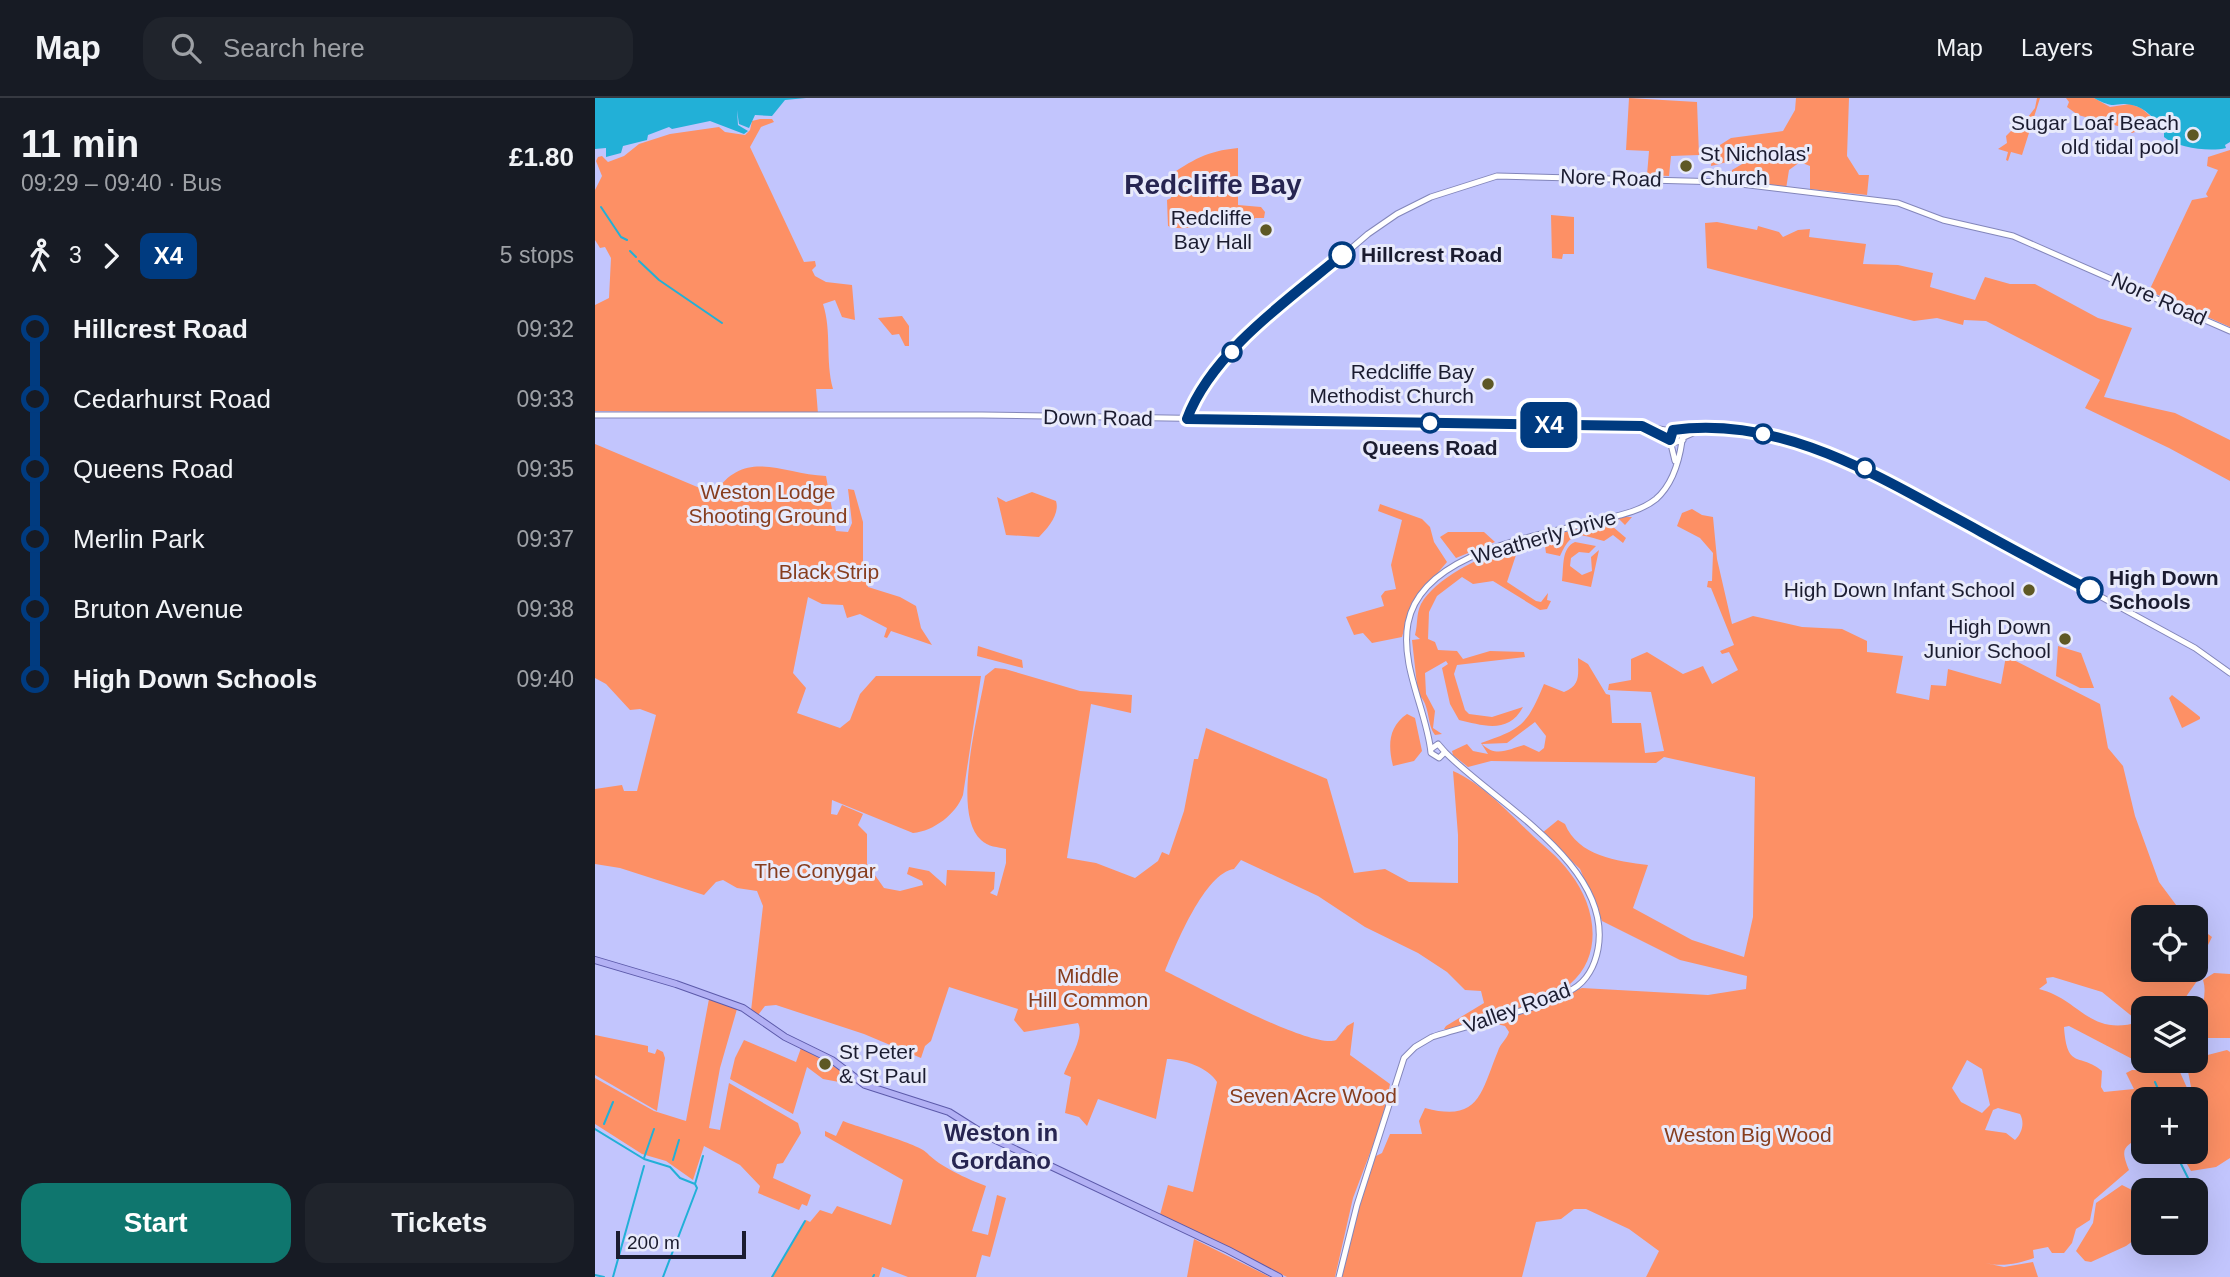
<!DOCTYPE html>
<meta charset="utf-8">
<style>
body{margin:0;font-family:Arial,sans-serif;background:#20242c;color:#f1f3f6;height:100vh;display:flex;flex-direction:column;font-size:26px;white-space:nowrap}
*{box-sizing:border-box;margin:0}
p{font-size:23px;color:#9ea1a6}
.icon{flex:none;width:38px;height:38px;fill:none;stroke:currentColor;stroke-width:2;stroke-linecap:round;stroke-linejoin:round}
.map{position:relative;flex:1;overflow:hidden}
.sheet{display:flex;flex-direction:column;background:#171b24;width:595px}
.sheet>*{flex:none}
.badge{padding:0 14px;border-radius:10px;font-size:24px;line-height:46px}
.buttons{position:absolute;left:1536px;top:807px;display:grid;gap:14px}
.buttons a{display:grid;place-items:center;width:77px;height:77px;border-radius:14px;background:#171b24;box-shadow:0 7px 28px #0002;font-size:35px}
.scale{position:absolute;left:21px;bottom:18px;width:130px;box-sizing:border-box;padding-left:7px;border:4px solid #1b1c30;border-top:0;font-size:19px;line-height:24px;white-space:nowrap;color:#1b1c30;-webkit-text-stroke:5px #e8eafb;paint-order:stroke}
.map>.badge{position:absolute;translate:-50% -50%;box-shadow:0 0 0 4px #fff}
.legs{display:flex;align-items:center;gap:10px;height:77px;padding:0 21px;font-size:23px}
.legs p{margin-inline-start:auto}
.summary{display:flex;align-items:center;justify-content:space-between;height:119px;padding:0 21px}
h1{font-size:38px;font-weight:600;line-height:52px}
.primary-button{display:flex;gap:14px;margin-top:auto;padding:14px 21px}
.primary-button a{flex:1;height:80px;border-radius:21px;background:#0f766e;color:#fff;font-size:28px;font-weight:600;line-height:80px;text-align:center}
.primary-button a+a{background:#20242c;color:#f1f3f6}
ul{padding:0 21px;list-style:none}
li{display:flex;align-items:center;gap:24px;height:70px;font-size:26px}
li i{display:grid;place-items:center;width:10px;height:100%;margin:0 9px;background:currentColor}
li i::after{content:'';width:18px;height:18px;margin:-9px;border:5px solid;border-radius:50%;background:#171b24}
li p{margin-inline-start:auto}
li:first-child i{background:linear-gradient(#0000 50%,currentColor 0)}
li:last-child i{background:linear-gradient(currentColor 50%,#0000 0)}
header{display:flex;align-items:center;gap:42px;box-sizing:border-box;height:98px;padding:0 35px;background:#171b24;border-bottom:2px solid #363941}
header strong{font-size:33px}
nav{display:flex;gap:38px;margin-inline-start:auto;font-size:24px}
.search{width:490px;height:63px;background:#20242c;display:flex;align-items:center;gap:18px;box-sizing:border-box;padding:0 24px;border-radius:21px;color:#9ea1a6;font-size:26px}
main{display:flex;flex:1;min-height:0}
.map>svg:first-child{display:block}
</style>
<header>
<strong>Map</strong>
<div class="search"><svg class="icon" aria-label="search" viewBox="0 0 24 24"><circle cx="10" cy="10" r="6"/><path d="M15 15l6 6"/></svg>Search here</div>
<nav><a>Map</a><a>Layers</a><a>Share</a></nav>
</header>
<main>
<section class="sheet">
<div class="summary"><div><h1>11 min</h1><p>09:29 – 09:40 · Bus</p></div><b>£1.80</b></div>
<div class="legs"><svg class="icon" aria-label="walk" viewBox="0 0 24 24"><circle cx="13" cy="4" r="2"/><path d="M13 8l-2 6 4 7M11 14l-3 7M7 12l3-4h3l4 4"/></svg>3<svg class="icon" aria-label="forward" viewBox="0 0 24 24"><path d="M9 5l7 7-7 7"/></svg><b class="badge" style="background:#003b80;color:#fff">X4</b><p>5 stops</p></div>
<ul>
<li><i style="color:#003b80"></i><b>Hillcrest Road</b><p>09:32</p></li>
<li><i style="color:#003b80"></i><span>Cedarhurst Road</span><p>09:33</p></li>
<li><i style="color:#003b80"></i><span>Queens Road</span><p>09:35</p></li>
<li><i style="color:#003b80"></i><span>Merlin Park</span><p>09:37</p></li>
<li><i style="color:#003b80"></i><span>Bruton Avenue</span><p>09:38</p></li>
<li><i style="color:#003b80"></i><b>High Down Schools</b><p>09:40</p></li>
</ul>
<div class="primary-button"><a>Start</a><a>Tickets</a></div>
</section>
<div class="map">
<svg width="1635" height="1179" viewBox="0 0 1635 1179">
<rect width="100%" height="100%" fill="#c2c5fd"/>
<path fill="#fd9065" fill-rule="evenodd" d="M1034,0L1102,4L1104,57L1076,58L1074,78L1052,77L1054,53L1031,52Z
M1201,0H1254L1252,58L1264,77H1274L1272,97L1215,91V68L1205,64L1194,72L1191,91L1136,82L1137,72L1154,62L1152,59L1116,68L1117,52L1136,40L1188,33L1200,12Z
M1442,0H1445L1427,57L1416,54L1413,63L1411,62L1413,54L1403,51L1412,45L1411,38L1422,27L1426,28L1440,10Z
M1471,0H1499L1515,9L1535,6L1546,10L1565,26L1537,35L1530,30L1483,17L1472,9L1474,4Z
M165,21H177L179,24L166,29L155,49L209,164L220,163L221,168L217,172L220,178L231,184L257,187L260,222L247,219L240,202L228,206C237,234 230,262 238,291H221L223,316L0,313V207L14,200L16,160L10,149L5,150L0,142V92L7,78L1,63L3,59L7,58L13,64L29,58L44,46L75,36L124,29L130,34L150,37L155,32L157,23Z
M643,50V107L666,109L670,114L669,120H660L655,126L643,121L637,126C614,119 596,136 573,128L572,102L576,100L572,79C598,62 611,53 643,50Z
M1635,52V229L1554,193L1597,102L1613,99L1611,96L1623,72L1612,68L1613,59Z
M956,117L979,119V156H968L967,161L957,160Z
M1122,124L1162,132L1163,128L1184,134L1188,139L1203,132L1215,131L1214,139L1271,146L1268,166L1303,167L1338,175L1335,189L1380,202L1390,179L1415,186H1440L1503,220L1537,230L1509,299L1580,315L1635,342V383L1574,350L1490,310L1505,282L1391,223L1369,222L1368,227L1342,220L1319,223L1112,170L1110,125Z
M307,218L314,228V248H310L304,236L297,237L283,220Z
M0,346L119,396C150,349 186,376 231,378L241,433L253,434L257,425L253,391L259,392L268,424V467L273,489L305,499L321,508L326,530L337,547L296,533L292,540L289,539L292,530L265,516L252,520L248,507L227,506L213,499L198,575L211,590L202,615L245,630L255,622L265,596L281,578H386L368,697C361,716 339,733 318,735L237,702L236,716L242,717L247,707L268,716L263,727L272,736V766L289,790L305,793L328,787L327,783L312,776L314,769L334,773L351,788L352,772L400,774L399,791L395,795L402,798L411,765V751C403,749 393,749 386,742C356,715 384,615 390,578L400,570L410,571L485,593L537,597L536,615L496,606L472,760L501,765L540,780L563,763L567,754L574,757L589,713L599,661H603L611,630L732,681L759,775L790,771L814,784L863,785V737L858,673C886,685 911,712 933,733C947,747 964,759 975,775C1001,808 1009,857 975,886L976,890C949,900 873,935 849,931L851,928L889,905L886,893L870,892L852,874L823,855L770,829L723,798L646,762L639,771C610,775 581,846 570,873C598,886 717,952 741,942L752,928L759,924L755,957L795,986L782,1046L778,1047L758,1100L740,1179H692L565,1117L573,1087L598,1094L622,984C614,970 588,961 572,961L561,1021L503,1001L492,1028L484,1019L470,1015L476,979L469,976C474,962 490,938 483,925L429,934L419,922L423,911L354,889L336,943L330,948L326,960L269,936L181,907L170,908L163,917L156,913L168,808L162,793L142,790L128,782L121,784L109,797L25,770L0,766V691L27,687L29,693H42L61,617L45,611L35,612L11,586L0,580Z
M437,394L461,403C465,416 453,430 444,439L411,437L402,399L411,404Z
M785,406L827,421L835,429L839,444L852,464L816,506L807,539L777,545L768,535L759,537L751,519L789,508L786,498L790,493L801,491L796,467L807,422L783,413Z
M1097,411L1107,417L1118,419L1122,461L1137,526L1158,518L1207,529L1247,531L1272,543V554L1308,558L1301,595L1334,602L1336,587L1351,588L1353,571L1406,586L1411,558L1505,606L1513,650L1528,668L1540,718L1564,784L1590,819H1549V872H1601V827L1617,839L1607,859L1611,863L1607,876L1583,910H1549V962L1580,963L1597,1001H1575L1563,991L1557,994L1559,1001H1549V1036C1530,1050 1524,1048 1534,1072L1499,1102L1495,1122L1481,1131L1477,1145L1469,1155H1457L1453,1149L1438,1152L1439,1160C1422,1166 1407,1169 1390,1165L1409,1169L1438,1164L1443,1179H1051L1064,1153L1034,1131L991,1111H979L966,1121L941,1124L927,1179H747L762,1107L777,1060L787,1055L795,1036H827L824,1023L830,1010C885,1025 886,994 903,953C905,946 912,941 914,934L910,928L894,924L987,890L1113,897L1151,891L1152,878L1085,862L1007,823L985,771L947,735L963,722L970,726C983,758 1022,763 1053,767L1038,810L1097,842L1149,859L1158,819L1160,679L1069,659L1061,665L896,663L873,669L858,657L857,653L872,646L878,653L893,656L886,645C927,631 932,627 949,586L969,594C986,587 983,577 983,560L993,566L1011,596L1015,597L1017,625H1046L1050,655L1069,653L1056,594L1013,592L1014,586L1036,582V561L1052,554L1088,576L1108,568L1117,586L1143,572L1134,554L1127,556L1125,553L1139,547L1116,490L1112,489L1113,483H1117L1118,455L1105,440L1082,428L1087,415ZM940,624L951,638L949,650L944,654L929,647C914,651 901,660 887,646L912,645ZM1458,879L1507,894L1544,924C1494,939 1485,901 1444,891L1452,885L1451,880ZM1474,928L1543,964L1559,966L1560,973L1537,972L1531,975L1539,991L1509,994L1506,989L1507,973C1485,954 1472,973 1469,929ZM1372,962L1387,971L1395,1007L1387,1015L1366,1004L1357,990ZM1403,1010L1425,1016C1430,1025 1427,1035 1420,1042L1411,1035L1390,1032L1398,1012Z
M1025,419H1037L1030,427L1024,421L1017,428L1031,440L1028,445L1018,437L1009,443C984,436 977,431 965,458L951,455L949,441L952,439Z
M853,434H889L900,444L861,460L845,439Z
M980,444L1001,448L994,455L984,454L976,460L975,468L987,477L997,473L996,459L1004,452L996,489L967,483C969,469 966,450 980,444Z
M912,451L921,457L912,484L941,503L946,504L953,495L952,502L956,503L952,511L945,512L898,483L878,486L867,479L842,498L834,514L833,541L840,544L843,552L862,553L868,561L895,553L929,554L930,559L862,567L859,576L870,612L874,616L897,619L928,609C913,637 887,627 864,622L855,606L847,570L853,566L851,563L830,575L831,596L840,613L838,630L847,636L840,637C831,626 836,607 823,596L817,542L825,541L820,537C823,526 821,516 826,506C840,481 885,458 912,451Z
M383,548L427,562L428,570L382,558Z
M1463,548L1486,555L1499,590H1485L1461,578Z
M1577,597L1605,619V621L1587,630L1574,600Z
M812,616L820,620L827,653L819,663L798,668C793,648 793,629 812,616Z
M1619,875L1635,876V940H1601C1601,921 1614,901 1608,882Z
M114,901L142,911L125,970L114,1030L125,1032L134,985L203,1025L206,1035L188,1065L182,1066L178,1080L216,1097L212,1108L207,1106L204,1112L163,1095L165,1088L145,1067L109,1048L98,1082L71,1063L47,1056L0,1026V980L59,1013L91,1023Z
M0,937L53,948V954L60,956L62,951L68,954L70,960L62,1013L0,977Z
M149,942L201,964L206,950L250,975L244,984L228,981L212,969L198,1016L135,981L140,960Z
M1632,952L1635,954V1060L1621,1069L1596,1073L1585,1054H1601V1026L1607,1018L1596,989L1591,963L1601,962V960Z
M248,1023C262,1029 325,1046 332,1055C344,1068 372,1081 391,1088L377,1133L393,1137L402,1097L411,1100L395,1159L387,1157L381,1179H313L287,1169L284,1179H177L211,1122L215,1124L225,1112L237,1116L242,1108L296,1127L308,1082L230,1038V1033L241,1038Z
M1527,1087L1549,1098V1135L1531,1148L1496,1164L1490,1163L1481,1153L1498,1125L1501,1105Z
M599,1141L675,1179H592Z"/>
<path fill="#22b0d7" d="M0,0H211L190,2L177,18L160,17L154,30L144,26L142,12L143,27L153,33L149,36L115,23L77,31L74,29L53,37L52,42L28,48L26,55L11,59V50L0,51Z
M1499,0H1635V44L1630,47L1631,50C1615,54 1582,50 1569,39V31C1561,22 1549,9 1537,7C1518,3 1523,13 1499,0Z"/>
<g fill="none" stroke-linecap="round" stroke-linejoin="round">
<path stroke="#22b0d7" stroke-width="2" d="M6,109L26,139L32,142
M35,153L41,159
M44,163L64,182L127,225
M1559,1001L1563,991L1560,984
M9,1026L18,1004
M0,1031L49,1061L75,1069L85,1080L100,1086L102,1090L68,1179
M1580,1054L1595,1084
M49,1060L59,1031
M78,1062L84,1042
M100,1086L108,1058
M0,1177L9,1179
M18,1179L49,1068
M177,1179L210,1123
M278,1179L279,1177"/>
<defs>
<path id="minor" d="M0,317H387L1047,328L1076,333
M592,321L613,280L646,245L773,136L802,116L836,99L902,78L1129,84L1303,105L1348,122L1418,138L1635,233
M1057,332L1075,342
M1086,333C1125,314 1224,349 1262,366L1600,550L1635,575
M1089,339L1109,330
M1078,345L1088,342L1085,332H1078L1074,338L1080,363
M836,651L843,646L850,654L844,660L836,655C832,613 805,569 813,525C827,453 944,438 1001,423C1021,418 1045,414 1061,401C1077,387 1084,364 1087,343
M744,1179L762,1107L809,960L820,949L837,939C879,925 941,913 978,891C992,883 1000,867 1003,851C1018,767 900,705 850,654"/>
<path id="major" d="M0,862L81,886L148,910L190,939L237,962L270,987L354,1014L392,1038L633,1152L684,1179"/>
</defs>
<use href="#minor" stroke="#8386ba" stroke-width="7"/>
<use href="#major" stroke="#5c5aaa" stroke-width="8"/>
<use href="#minor" stroke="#fff" stroke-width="5"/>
<use href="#major" stroke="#b2b0f4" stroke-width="6"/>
</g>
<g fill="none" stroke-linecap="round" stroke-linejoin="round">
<defs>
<path id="line-1" d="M747,157C694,201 616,255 592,321L1047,328L1075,342L1078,332C1174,319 1261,365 1344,411C1394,438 1444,466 1495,492"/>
</defs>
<use href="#line-1" stroke="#fff" stroke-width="16"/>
<use href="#line-1" stroke="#003b80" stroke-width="10"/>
</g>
<g fill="#5e5824" stroke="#e8eafb" stroke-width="2.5">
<circle cx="1598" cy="37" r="7"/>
<circle cx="1091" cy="68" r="7"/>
<circle cx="671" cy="132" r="7"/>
<circle cx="893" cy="286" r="7"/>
<circle cx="1434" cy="492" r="7"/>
<circle cx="1470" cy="541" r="7"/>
<circle cx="230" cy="966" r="7"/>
</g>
<g fill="#fff" stroke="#003b80" stroke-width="3.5">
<circle cx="747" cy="157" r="12"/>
<circle cx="637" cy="254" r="9"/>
<circle cx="835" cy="325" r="9"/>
<circle cx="1168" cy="336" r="9"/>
<circle cx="1270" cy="370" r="9"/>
<circle cx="1495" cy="492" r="12"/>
</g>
<g text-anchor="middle" stroke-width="6" stroke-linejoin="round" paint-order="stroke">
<g font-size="21" fill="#1b1c30" stroke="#e8eafb" text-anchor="end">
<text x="1584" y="32">Sugar Loaf Beach<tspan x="1584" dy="24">old tidal pool</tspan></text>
<text x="1105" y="63" text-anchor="start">St Nicholas'<tspan x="1105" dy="24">Church</tspan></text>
<text x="657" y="127">Redcliffe<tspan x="657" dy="24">Bay Hall</tspan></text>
<text x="879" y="281">Redcliffe Bay<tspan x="879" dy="24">Methodist Church</tspan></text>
<text x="1420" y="499">High Down Infant School</text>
<text x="1456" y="536">High Down<tspan x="1456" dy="24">Junior School</tspan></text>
<text x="244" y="961" text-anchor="start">St Peter<tspan x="244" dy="24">&amp; St Paul</tspan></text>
</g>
<g font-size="21" fill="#1b1c30" stroke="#e8eafb">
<text transform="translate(1016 80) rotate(2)" y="7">Nore Road</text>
<text transform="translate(1564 201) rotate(24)" y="7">Nore Road</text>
<text transform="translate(503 320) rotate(1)" y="7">Down Road</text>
<text transform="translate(949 439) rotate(-16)" y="7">Weatherly Drive</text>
<text transform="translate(922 910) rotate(-20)" y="7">Valley Road</text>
</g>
<g font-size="21" font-weight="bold" fill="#1b1c30" stroke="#e8eafb" text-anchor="start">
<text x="766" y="164">Hillcrest Road</text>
<text x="835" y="357" text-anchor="middle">Queens Road</text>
<text x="1514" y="487">High Down<tspan x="1514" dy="24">Schools</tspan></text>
</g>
<g font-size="21" fill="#873d1e" stroke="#e8eafb">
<text x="173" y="401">Weston Lodge<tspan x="173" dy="24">Shooting Ground</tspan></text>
<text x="234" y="481">Black Strip</text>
<text x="220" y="780">The Conygar</text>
<text x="493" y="885">Middle<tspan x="493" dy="24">Hill Common</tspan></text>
<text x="718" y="1005">Seven Acre Wood</text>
<text x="1153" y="1044">Weston Big Wood</text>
</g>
<g font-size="24" font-weight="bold" fill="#272551" stroke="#e8eafb">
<text x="406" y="1043">Weston in<tspan x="406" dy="28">Gordano</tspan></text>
</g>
<g font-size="28" font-weight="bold" fill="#272551" stroke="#e8eafb">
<text x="618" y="96">Redcliffe Bay</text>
</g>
</g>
</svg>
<div class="buttons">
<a><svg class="icon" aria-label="locate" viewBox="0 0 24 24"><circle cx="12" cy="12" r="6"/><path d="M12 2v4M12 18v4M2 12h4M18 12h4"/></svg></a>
<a><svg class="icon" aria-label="layers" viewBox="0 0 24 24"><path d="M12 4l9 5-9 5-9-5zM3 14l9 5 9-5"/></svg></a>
<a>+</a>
<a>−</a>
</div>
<div class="scale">200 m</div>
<b class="badge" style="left:954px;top:327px;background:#003b80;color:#fff">X4</b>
</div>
</main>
